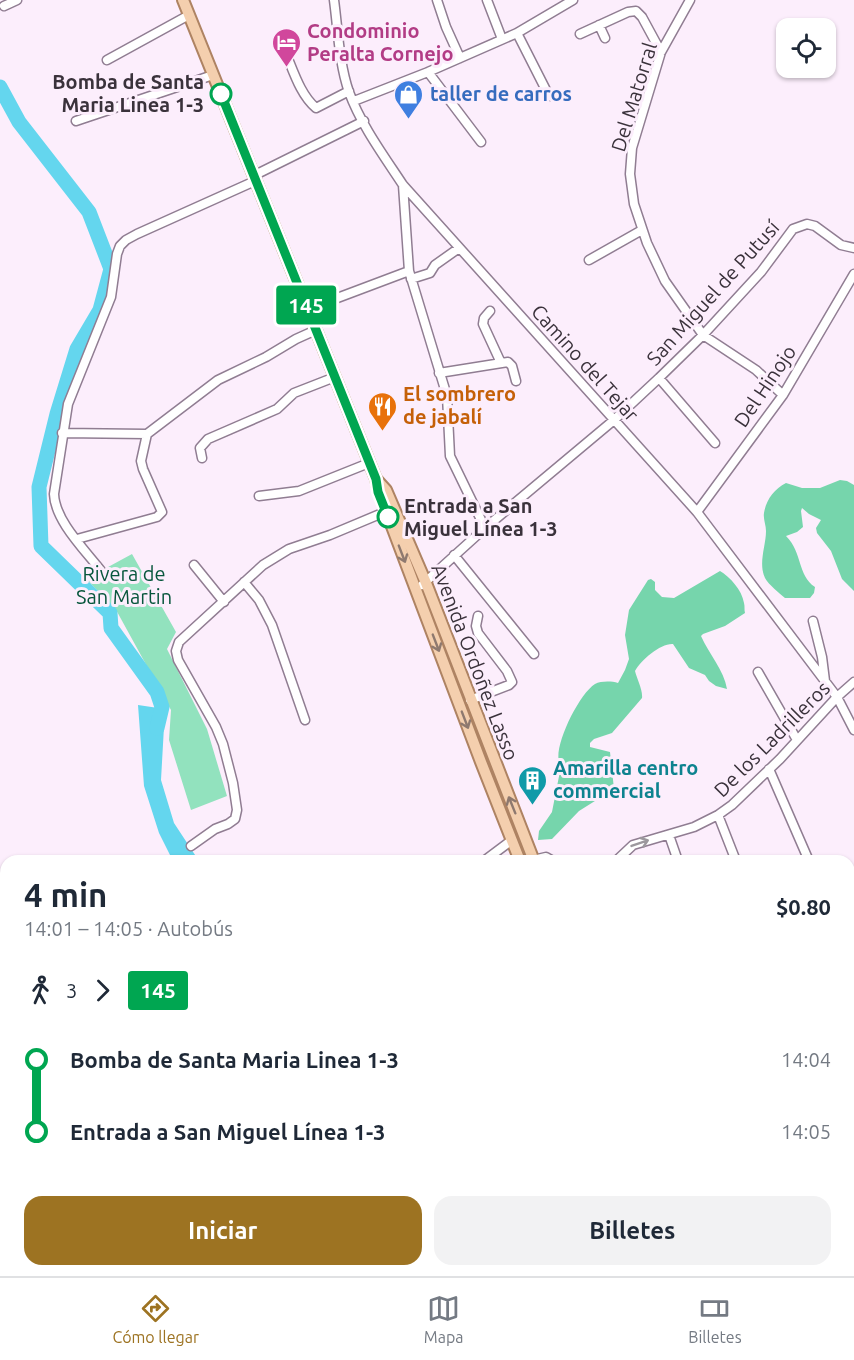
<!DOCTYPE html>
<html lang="es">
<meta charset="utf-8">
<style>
body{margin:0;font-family:Ubuntu,sans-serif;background:#f2f2f3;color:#1f2937;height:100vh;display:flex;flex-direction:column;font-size:22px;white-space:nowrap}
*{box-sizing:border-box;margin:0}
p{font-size:20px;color:#747a83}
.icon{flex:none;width:33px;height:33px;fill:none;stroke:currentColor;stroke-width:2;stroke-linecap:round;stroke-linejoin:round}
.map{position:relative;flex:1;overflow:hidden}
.side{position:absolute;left:0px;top:855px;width:855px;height:422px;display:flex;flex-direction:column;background:#fff;border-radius:18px 18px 0 0;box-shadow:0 2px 4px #0004}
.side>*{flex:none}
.badge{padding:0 12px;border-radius:4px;font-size:21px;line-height:39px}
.controls{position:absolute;left:776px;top:18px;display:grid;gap:12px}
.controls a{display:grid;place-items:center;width:60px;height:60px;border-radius:12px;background:#fff;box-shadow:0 2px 4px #0004;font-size:30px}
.map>.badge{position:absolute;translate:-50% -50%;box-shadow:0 0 0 3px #fff}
.legs{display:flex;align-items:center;gap:9px;height:66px;padding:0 24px;font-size:20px}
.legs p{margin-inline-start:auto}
.headline{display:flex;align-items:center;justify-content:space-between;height:102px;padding:0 24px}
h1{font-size:33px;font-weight:700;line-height:45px}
.action{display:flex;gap:12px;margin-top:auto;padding:12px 24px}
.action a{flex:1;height:69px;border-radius:18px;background:#9d7322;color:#fff;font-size:24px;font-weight:700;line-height:69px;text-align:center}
.action a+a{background:#f2f2f3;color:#1f2937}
ul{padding:0 24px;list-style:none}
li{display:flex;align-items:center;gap:21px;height:72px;font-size:22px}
li i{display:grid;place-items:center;width:9px;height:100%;margin:0 8px;background:currentColor}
li i::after{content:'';width:15px;height:15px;margin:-8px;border:4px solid;border-radius:50%;background:#fff}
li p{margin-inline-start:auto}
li:first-child i{background:linear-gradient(#0000 50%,currentColor 0)}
li:last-child i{background:linear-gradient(currentColor 50%,#0000 0)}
.dock{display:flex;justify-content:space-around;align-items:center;height:84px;border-top:2px solid #e0e1e3;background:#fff;font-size:16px;color:#747a83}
.dock a{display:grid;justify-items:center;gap:3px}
.dock .current{color:#9d7322}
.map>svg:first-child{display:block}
</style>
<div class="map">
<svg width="854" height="1276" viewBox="0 0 854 1276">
<rect width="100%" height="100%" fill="#fceefc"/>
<path fill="#92e2be" d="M132,554L176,632L167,649L207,729L227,796L191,810L169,740L171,710L115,608L86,579Z"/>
<path fill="#76d5ac" d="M840,480L847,481L854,485V591L842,579L831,551L817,533L816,528L821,520L809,514L802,508L801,511L803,527L797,532L786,536C803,553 797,575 815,587L814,593L810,598H785C779,593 769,585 765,578C758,563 766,546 766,531C766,525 763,519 764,513C766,500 774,489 786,483L802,488H820Z
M720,571C730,577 742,590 744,603C745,606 744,610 745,613L725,626L703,634L701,636C709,654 724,670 727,689L716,686L709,681L705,675L689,668L673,644C661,643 641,660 635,671C637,679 643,690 642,698L612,733L594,739L590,743V747L610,752L614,789L579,811L552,839L538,840L539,831L552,812L562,761L559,762C554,745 579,694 595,684C601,681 611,681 618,683L625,670L629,659L625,635L629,610L648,580L651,579L655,582V590L662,597L674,598Z
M431,1271H463L467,1276H433Z"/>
<path fill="#64d6ee" d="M138,705L165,709L161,780L174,823L199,861H173L159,833L144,786Z"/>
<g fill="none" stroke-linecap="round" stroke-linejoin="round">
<path stroke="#64d6ee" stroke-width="15" d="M0,87L19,122L89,212L111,269L100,310L77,349L57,414L39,487L41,546L110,613L111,628L157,692L162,707L157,728"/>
<defs>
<path id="minor" d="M334,0C338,30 339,63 349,92C361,125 384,156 403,185L697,512L837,697L854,730
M437,0L446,27L460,58
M487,0L502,39
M690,0L661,52L632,148L630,174L634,204L647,243L665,281L703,335L756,370L783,395
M4,6L17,0
M599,25L605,38
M517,33L549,96
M580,34L628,12L636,11L642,17L661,52
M283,47C292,66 299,94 316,108L349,91
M107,60L189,15
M428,72L481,142
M354,101L428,72L517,33L573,0
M76,121L213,75
M253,176L364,121
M403,185L409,271L447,396L450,456L485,528
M589,260L642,230
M411,279L430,273L435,265L459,248
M308,309L409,271
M490,311L484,318L483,324L501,363
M439,373L508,362L512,366L516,381
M659,378L715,443
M62,433L147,434L141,461L143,469L162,512L157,517L77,539
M147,434L218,380L266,357L296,339L316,330
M202,458L200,448L208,439L277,409L294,393L335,377
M259,496L299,491L369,463
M697,512L783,395L854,274
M454,555L534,654
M194,565L224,602
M102,572C85,550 55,521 54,494L68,404L111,297L117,254L120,246L126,240L137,234L255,181
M244,582L259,600L272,625L305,720
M422,585L485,528L614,420L659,378L703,335L761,272L793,229L807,224L815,226L841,245L854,248
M813,621L822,657L825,681
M758,672L797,740
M470,700L509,685L512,682L507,671L478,633L476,626L478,616
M769,769L809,861
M718,815L736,861
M669,835L678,861
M191,846L215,829L228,824L235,819L237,810L233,783L223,744L216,727L178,660L176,651L179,642L263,565L289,549L330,535L392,509
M533,860L546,857L553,861
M484,861L512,840
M616,861L633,845L694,827L718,815L732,805L780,759L837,697L854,682
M849,947L854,945
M849,979L854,989
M0,1136L6,1133
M164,1270L165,1276
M496,1270L500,1276
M817,1270L826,1276
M619,1276L630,1270"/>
<path id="major" d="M183,0L376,479L379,492L481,762L520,861
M376,479L386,490L426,583L534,861
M680,1270L683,1276
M696,1270L699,1276"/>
</defs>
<use href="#minor" stroke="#907d92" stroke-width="11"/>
<use href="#major" stroke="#ae8363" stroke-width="14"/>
<use href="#minor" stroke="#fff" stroke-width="8"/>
<use href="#major" stroke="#f4cfae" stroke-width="10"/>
</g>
<defs><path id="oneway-shaft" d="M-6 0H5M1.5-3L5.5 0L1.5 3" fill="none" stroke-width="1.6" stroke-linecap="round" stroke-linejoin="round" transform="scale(1.5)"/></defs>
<g stroke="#8e796f">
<use href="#oneway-shaft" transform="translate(402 554) rotate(69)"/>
<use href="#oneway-shaft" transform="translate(436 643) rotate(69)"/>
<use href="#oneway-shaft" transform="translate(465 720) rotate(69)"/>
<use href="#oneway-shaft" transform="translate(512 805) rotate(-112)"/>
</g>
<use stroke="#9c989d" href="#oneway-shaft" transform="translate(640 843) rotate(-19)"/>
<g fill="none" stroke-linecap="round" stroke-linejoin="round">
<defs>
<path id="line-1" d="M221,94L376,479L378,492L388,517"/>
</defs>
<use href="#line-1" stroke="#fff" stroke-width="14"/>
<use href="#line-1" stroke="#00a651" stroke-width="9"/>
</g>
<defs>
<symbol id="hotel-pin" viewBox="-11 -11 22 30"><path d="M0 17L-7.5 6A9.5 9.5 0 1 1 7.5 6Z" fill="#d1479c" stroke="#fceefc"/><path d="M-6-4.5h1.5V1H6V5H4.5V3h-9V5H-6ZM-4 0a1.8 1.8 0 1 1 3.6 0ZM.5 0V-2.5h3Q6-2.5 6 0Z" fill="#fff"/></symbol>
<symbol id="shop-pin" viewBox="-11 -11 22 30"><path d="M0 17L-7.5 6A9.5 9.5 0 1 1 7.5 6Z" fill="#3f7fe0" stroke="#fceefc"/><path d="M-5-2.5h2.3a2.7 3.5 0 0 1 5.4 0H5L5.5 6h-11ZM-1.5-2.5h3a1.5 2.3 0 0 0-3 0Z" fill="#fff"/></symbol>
<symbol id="restaurant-pin" viewBox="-11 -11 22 30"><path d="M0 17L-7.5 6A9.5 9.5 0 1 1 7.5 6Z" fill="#e8710a" stroke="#fceefc"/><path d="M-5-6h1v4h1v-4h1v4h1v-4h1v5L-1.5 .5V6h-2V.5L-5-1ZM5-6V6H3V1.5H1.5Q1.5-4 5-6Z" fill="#fff"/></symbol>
<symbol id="building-pin" viewBox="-11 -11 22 30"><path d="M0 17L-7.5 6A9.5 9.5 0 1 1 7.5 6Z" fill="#0f9aa8" stroke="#fceefc"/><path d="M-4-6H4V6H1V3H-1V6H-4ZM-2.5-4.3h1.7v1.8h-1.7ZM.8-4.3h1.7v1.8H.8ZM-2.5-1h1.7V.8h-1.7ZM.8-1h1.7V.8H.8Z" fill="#fff"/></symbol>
</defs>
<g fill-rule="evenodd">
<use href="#hotel-pin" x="270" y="26" width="33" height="45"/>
<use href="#shop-pin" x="392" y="78" width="33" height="45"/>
<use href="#restaurant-pin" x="366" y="390" width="33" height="45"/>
<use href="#building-pin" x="516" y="764" width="33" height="45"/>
</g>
<g fill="#fff" stroke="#00a651" stroke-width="3">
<circle cx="221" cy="94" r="10"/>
<circle cx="388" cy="517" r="10"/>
</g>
<g text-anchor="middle" stroke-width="6" stroke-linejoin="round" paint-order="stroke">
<g font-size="20" font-weight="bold" fill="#b23c85" stroke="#fceefc" text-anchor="start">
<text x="307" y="38">Condominio<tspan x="307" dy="23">Peralta Cornejo</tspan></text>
</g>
<g font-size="20" font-weight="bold" fill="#3a323b" stroke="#fceefc" text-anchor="end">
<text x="204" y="89">Bomba de Santa<tspan x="204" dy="23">Maria Linea 1-3</tspan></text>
<text x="404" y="513" text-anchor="start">Entrada a San<tspan x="404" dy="23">Miguel Línea 1-3</tspan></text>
</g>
<g font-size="20" font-weight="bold" fill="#366cbe" stroke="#fceefc" text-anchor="start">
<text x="430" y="101">taller de carros</text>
</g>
<g font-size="20" fill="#3a323b" stroke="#fceefc">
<text transform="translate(634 97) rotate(-73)" y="7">Del Matorral</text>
<text transform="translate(713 293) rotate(-48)" y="7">San Miguel de Putusí</text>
<text transform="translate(585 363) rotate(48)" y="7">Camino del Tejar</text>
<text transform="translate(765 386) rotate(-56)" y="7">Del Hinojo</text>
<text transform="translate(475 662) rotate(69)" y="7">Avenida Ordoñez Lasso</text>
<text transform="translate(772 739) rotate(-45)" y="7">De los Ladrilleros</text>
</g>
<g font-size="20" font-weight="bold" fill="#c56008" stroke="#fceefc" text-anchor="start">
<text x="403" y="401">El sombrero<tspan x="403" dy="23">de jabalí</tspan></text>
</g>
<g font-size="20" fill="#07563c" stroke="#fceefc">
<text x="124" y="581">Rivera de<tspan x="124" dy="23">San Martin</tspan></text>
</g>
<g font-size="20" font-weight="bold" fill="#0d838f" stroke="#fceefc" text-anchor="start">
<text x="553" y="775">Amarilla centro<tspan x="553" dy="23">commercial</tspan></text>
</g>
</g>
</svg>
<div class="controls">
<a><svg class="icon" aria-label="locate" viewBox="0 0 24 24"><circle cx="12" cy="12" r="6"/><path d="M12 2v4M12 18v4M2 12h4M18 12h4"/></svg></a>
</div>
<b class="badge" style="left:306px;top:305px;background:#00a651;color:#fff">145</b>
<section class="side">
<div class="headline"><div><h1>4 min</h1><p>14:01 – 14:05 · Autobús</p></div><b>$0.80</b></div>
<div class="legs"><svg class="icon" aria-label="walk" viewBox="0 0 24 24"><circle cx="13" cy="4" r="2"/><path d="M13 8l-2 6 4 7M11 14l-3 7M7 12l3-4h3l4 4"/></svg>3<svg class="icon" aria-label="forward" viewBox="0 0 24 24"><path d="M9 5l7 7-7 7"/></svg><b class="badge" style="background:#00a651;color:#fff">145</b></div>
<ul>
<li><i style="color:#00a651"></i><b>Bomba de Santa Maria Linea 1-3</b><p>14:04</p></li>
<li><i style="color:#00a651"></i><b>Entrada a San Miguel Línea 1-3</b><p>14:05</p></li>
</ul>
<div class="action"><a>Iniciar</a><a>Billetes</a></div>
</section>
</div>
<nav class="dock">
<a class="current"><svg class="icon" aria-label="directions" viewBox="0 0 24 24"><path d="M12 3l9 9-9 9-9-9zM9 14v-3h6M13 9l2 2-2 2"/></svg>Cómo llegar</a>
<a><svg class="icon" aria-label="map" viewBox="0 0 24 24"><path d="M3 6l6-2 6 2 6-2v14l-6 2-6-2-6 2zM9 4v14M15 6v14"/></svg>Mapa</a>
<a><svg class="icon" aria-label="tickets" viewBox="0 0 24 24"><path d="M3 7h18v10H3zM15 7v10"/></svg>Billetes</a>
</nav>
